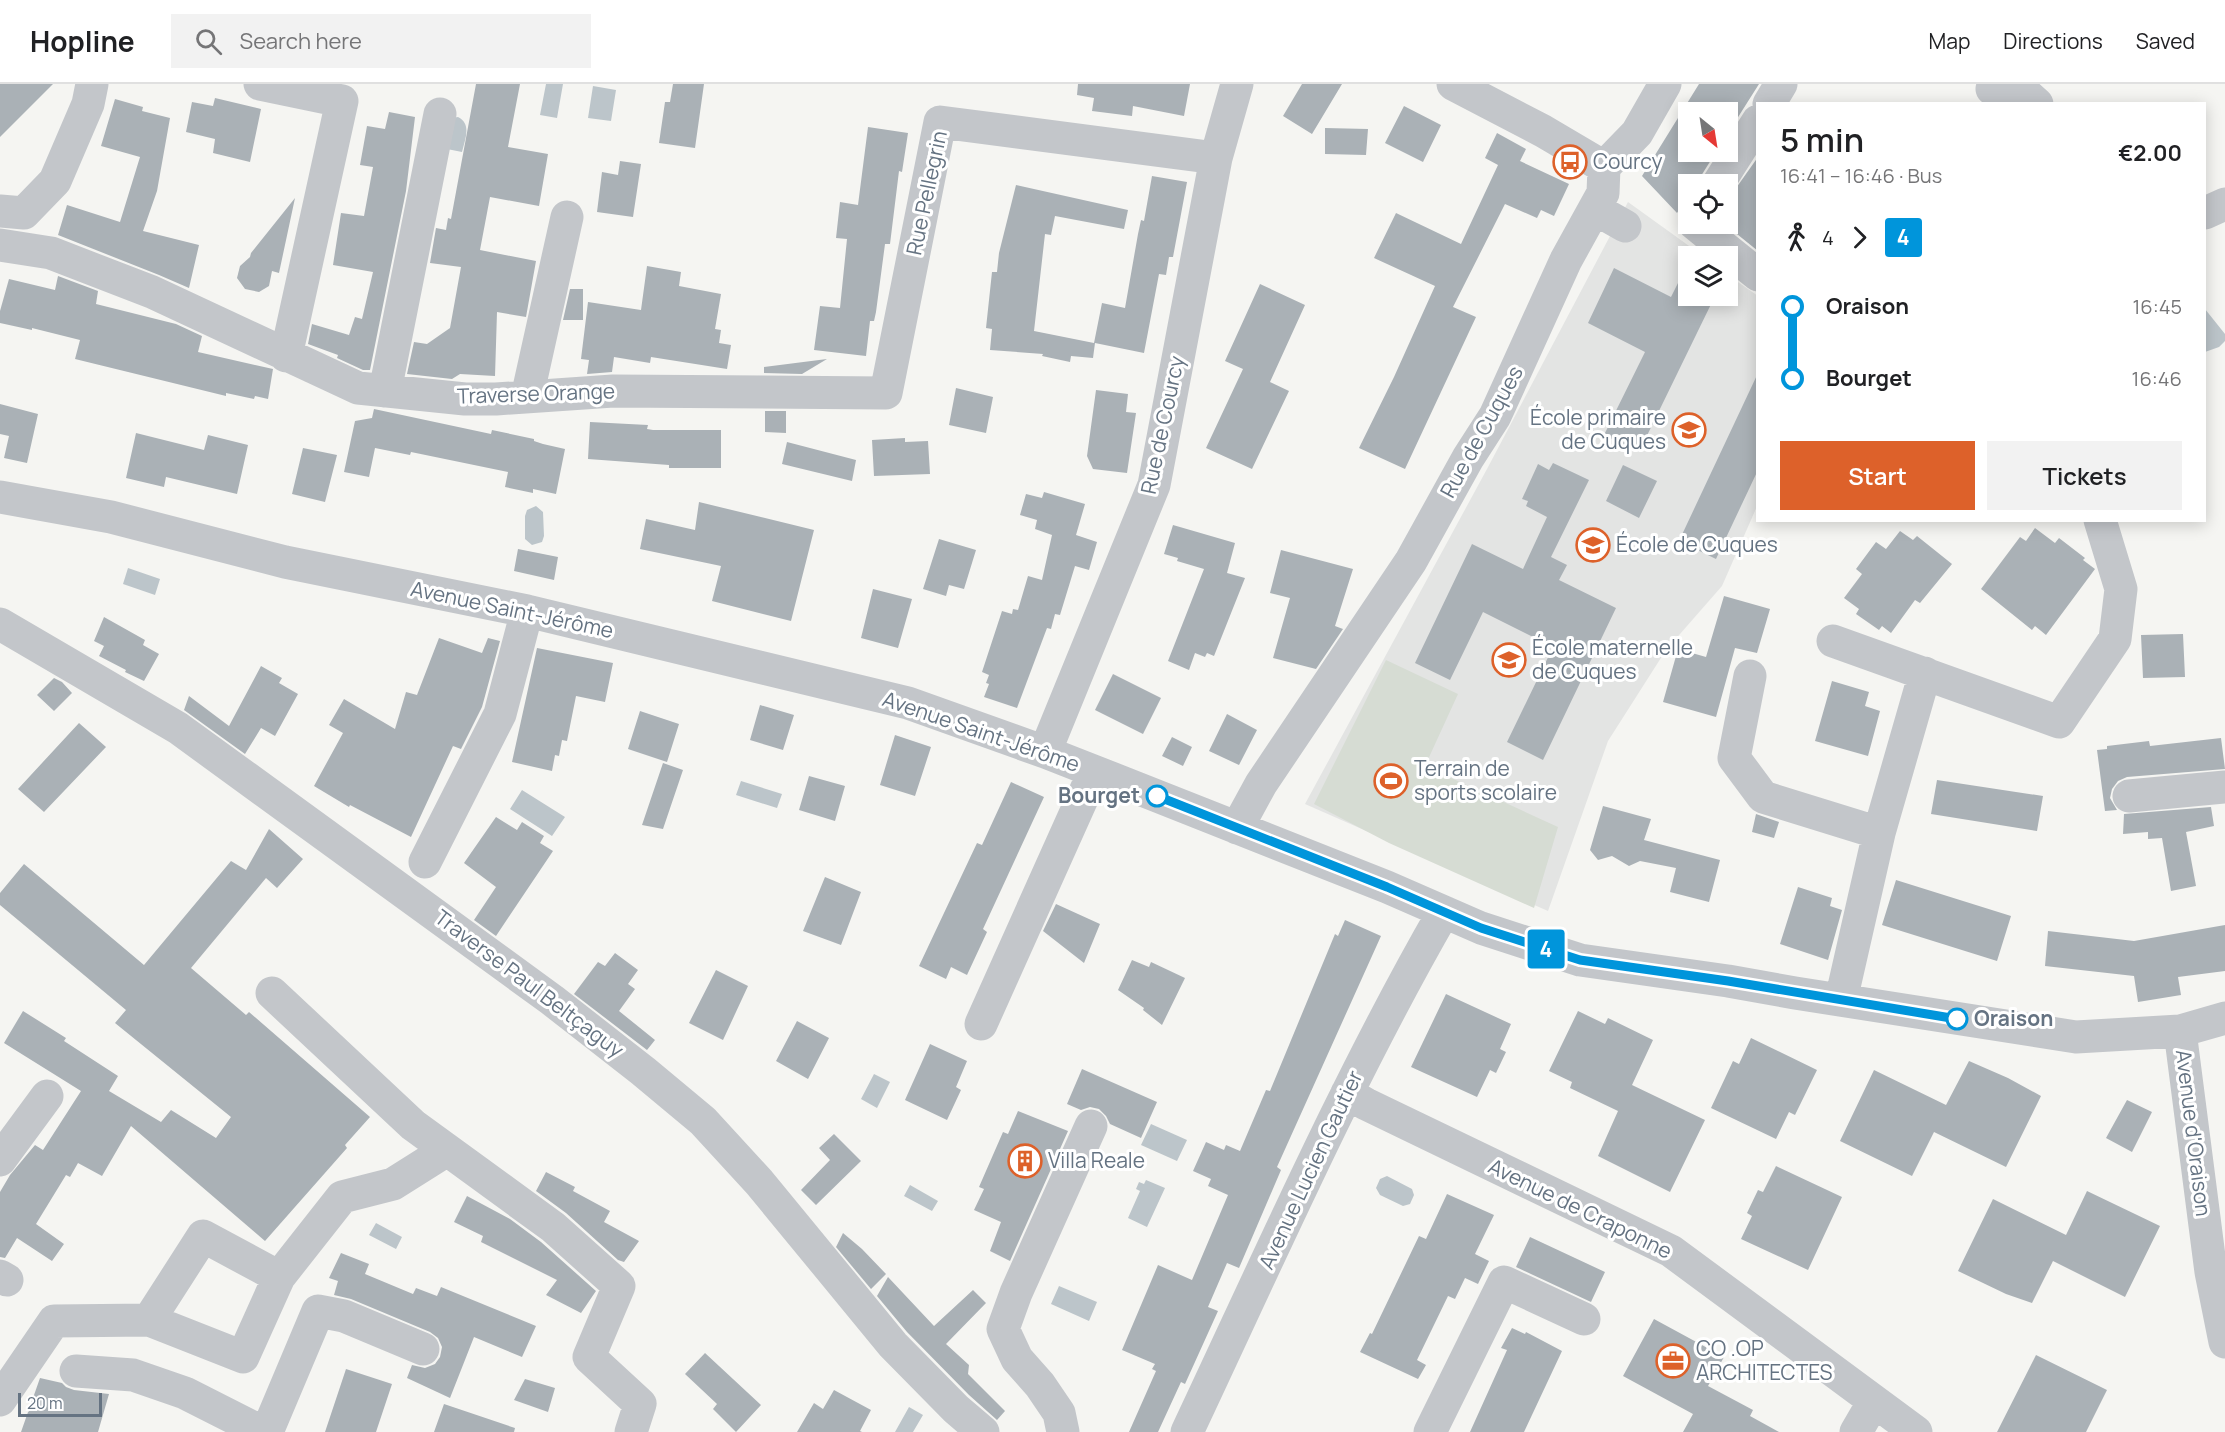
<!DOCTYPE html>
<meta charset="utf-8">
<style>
body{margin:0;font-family:Manrope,sans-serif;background:#f2f2f2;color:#202124;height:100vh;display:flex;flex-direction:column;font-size:22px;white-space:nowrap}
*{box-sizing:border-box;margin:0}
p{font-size:20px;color:#757577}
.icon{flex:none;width:33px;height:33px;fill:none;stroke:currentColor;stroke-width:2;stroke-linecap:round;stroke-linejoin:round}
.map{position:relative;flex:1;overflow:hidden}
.side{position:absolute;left:1756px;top:18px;width:450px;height:420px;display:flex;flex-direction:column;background:#fff;border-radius:0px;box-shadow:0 3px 15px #0003}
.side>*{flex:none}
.badge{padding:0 12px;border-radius:4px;font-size:21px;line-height:39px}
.needle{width:39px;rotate:150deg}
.buttons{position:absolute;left:1678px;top:18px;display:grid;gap:12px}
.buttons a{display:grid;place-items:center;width:60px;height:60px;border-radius:0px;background:#fff;box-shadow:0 3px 15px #0003;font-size:30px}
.scale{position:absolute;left:18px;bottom:15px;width:84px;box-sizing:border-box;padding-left:6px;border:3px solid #657382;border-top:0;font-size:16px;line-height:21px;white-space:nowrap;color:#657382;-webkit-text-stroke:4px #fff;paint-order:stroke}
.map>.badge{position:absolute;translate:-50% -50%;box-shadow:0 0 0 3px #fff}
.legs{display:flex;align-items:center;gap:9px;height:66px;padding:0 24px;font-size:20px}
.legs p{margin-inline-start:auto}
.headline{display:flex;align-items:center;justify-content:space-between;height:102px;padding:0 24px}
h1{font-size:33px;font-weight:600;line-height:45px}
.primary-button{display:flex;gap:12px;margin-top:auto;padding:12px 24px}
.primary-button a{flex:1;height:69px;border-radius:0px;background:#dd612a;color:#fff;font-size:24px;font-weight:600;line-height:69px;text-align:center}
.primary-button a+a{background:#f2f2f2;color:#202124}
ul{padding:0 24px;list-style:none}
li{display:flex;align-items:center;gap:21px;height:72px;font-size:22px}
li i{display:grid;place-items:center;width:9px;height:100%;margin:0 8px;background:currentColor}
li i::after{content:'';width:15px;height:15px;margin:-8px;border:4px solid;border-radius:50%;background:#fff}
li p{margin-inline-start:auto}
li:first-child i{background:linear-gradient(#0000 50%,currentColor 0)}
li:last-child i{background:linear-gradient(currentColor 50%,#0000 0)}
header{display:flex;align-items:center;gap:36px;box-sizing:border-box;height:84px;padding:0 30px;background:#fff;border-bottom:2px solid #e0e0e0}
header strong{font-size:28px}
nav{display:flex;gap:33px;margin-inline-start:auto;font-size:21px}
.search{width:420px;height:54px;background:#f2f2f2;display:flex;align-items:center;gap:15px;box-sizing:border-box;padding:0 21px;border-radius:0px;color:#757577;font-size:22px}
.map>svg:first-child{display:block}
</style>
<header>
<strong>Hopline</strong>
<div class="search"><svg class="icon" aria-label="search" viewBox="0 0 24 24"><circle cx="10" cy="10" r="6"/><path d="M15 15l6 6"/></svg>Search here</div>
<nav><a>Map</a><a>Directions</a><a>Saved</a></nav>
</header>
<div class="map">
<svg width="2225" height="1348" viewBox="0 0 2225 1348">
<rect width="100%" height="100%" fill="#f5f5f2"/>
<path fill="#e3e4e3" d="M1628,118L1703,172H1689V212H1728V191L1758,212V420L1722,502L1666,566L1608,657L1548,827L1305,720L1487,385Z"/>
<path fill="#d6dcd3" d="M1386,576L1458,610L1425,682L1558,743L1534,824L1389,759L1314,720Z"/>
<path fill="#bcc5ca" d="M546,0H563L557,34L540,31Z
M593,2L616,6L611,37L588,34Z
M458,33C472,40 465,55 462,68L442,64L452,34Z
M2205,225L2225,250V257L2219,263L2205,268Z
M536,422L543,428L544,452L542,458L532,461L525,455V432L527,426Z
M128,484L160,495L155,511L123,500Z
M741,697L782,710L777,724L736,711Z
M522,706L565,733L552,752L510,725Z
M874,990L890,998L877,1024L861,1015Z
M1151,1040L1187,1056L1177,1077L1141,1061Z
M1387,1092L1412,1105L1414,1111L1410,1120L1403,1122L1380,1111L1376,1104L1380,1095Z
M1146,1096L1165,1104L1147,1143L1128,1134L1140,1107L1136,1105L1139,1098L1144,1100Z
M910,1101L938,1117L932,1127L904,1112Z
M376,1139L402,1153L396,1165L369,1151Z
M1059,1202L1097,1218L1089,1237L1051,1220Z
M909,1323L923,1331L913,1348H895Z"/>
<path fill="#aab1b6" d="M0,0H53L0,53Z
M476,0H520L508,63L548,70L539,122L490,113L480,166L536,177L526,233L497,228L495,292L460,290L452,295L407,290L414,258L427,260L450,244L461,183L430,179L436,144L446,146L448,134L451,135Z
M673,0H704L695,64L659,59L665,18H670Z
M1078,0H1190L1184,32L1133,22L1132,32L1092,27L1094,14L1077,11Z
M1302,0H1342L1312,50L1283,32Z
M1699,0H1759L1728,49V28H1689V68H1716L1696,100H1689V111L1677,129L1642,92Z
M215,14L261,25L250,78L213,69L215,55L186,48L192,18L213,22Z
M115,15L143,23L142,27L170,34L157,107L143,147L199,161L189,204L159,191L58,151L67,121L120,138L140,73L101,62Z
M1404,22L1441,41L1423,78L1385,59Z
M389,28L415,33L406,107L370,286H363L337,274L338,271L308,260L312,240L349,251L355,233L362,235L373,188L333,181L341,129L364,132L373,83L360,81L367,42L385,45Z
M868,43L908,49L902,88L899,87L890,160H885L876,228L874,237H870L866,272L814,266L820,222L840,224L847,155L836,154L840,118L858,121Z
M1325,44L1368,45L1366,71L1325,70Z
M1497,49L1526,65L1520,77L1569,100L1554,132L1541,126L1537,134L1505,120L1453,223L1476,233L1405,385L1359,364L1394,293L1435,202L1374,174L1396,129L1461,160L1498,81L1485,74Z
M1758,73V167L1732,146L1729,114Z
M620,77L641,80L633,133L597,128L602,88L618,91Z
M1152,92L1187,98L1173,173H1169L1166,191L1159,190L1144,269L1095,259L1093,274L1071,272L1070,278L1042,272L1043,270L990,266L992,245L986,244L992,188H997L999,169L1016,101L1128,126L1124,145L1055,132L1051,151L1045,150L1034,247L1094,259L1102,219L1125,224L1138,150L1141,136L1144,137Z
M295,114L279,189L272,187L269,202L259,208L245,205L237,194L240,182L250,173L251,169Z
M1689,177V212H1715L1639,368L1604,351L1645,268L1588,239L1614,184L1671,213Z
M647,182L681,188L679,202L721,210L715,245L721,246L719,259L731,261L727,285L651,273L650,279L614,273L612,288L587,290L589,276L581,275L588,218L641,226Z
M58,192L98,207L96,220L176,240L202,252L198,268L273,285L268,315L255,312L254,315L226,309V312L75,275L80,256L32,244V246L0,239V227L9,195L55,206Z
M1260,200L1305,221L1270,298L1289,307L1252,385L1206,364L1243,285L1225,277Z
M570,205H583V236H563Z
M827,275L802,290L764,289V283Z
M1758,289V386L1716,475L1679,457Z
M956,304L993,313L986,349L949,341Z
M1096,306L1128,310L1126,328L1136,329L1127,389L1093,385L1087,372Z
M0,320L38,330L27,379L4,374L9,352L0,350Z
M374,325L491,350L492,346L534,355V357L543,360L565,365L556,410L533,405V409L505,403L508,388L411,368L410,371L375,364L369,393L344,388L355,337L372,334Z
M765,327H786V349L765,348Z
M590,338L648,341L647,345L653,346H721V384H669V381L588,375Z
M136,349L204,366L208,351L248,361L237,410L166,393L164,403L126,394Z
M905,354V358L928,357L930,390L874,392L872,356Z
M787,358L856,376L852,397L782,380Z
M303,364L337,371L325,418L292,410Z
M1553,379L1589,396L1551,473L1567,481L1559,496L1616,524L1543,676L1507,658L1553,563L1483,528L1450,596L1415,579L1472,460L1523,485L1547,433L1526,422L1528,417L1522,415L1538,380L1549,386Z
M1623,381L1657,397L1639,434L1606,417Z
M1044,408L1085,420L1076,451L1097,458L1089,486L1075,482L1060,531L1055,530L1051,545L1047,544L1017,624L984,613L989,600L986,599L989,591L982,588L1002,527L1012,530L1013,525L1018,526L1028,492L1042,496L1052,451L1035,445L1037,436L1020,431L1026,410L1042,414Z
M699,418L814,446L791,537L712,517L721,482L640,465L646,435L695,446Z
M1173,441L1235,459L1227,489L1245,494L1214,572L1207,569L1205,573L1195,569L1189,586L1168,577L1204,485L1177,477L1178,474L1164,470Z
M2035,444L2055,459L2059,454L2085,474L2083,476L2095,485L2046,551L2035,542L2032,546L1981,505L2020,453L2026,457Z
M1900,447L1913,456L1917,452L1952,480L1920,519L1915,516L1891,549L1882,542L1879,546L1856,530L1859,525L1844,514L1862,490L1856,485L1876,458L1886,465Z
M939,455L976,466L964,505L949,501L946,512L923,505Z
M518,465L558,473L554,496L514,487Z
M1281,466L1353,485L1335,542L1343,545L1316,585L1273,574L1290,514L1270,509Z
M873,505L912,515L898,564L861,554Z
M1724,512L1770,525L1757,569L1735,564L1716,633L1663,618L1678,565L1706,573Z
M104,533L145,556L143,561L159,570L144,597L125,588L126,586L99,572L104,562L94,557Z
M2183,550L2185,593L2143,594L2141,551Z
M439,554L482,569L488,554L500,557L482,623L461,665L453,662L411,753L350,721L349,723L314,702L343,649L329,641L344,615L395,645L406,608L417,611Z
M537,564L613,579L605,618L576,612L567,657L562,656L559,672L555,671L552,687L512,678Z
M261,582L282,594L279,599L298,610L275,652L261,644L245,670L184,626L189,612L229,642Z
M1113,590L1161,614L1143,650L1095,626Z
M54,594L62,598L72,609L54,627L37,611Z
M1832,597L1869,608L1865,622L1880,627L1868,672L1815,657Z
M760,621L794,631L783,666L750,656Z
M640,627L679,640L667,678L628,665Z
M1227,630L1257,646L1239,681L1209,667Z
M79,639L106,663L44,728L18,705Z
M895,651L931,663L915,712L880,701Z
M1172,653L1192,663L1183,682L1162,672Z
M2221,654L2225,685L2127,693L2118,697L2112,705L2110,714L2117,726L2105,727L2097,666L2107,665V662L2149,657L2150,662Z
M663,679L683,686L663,745L642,741Z
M809,692L845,702L835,737L799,726Z
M1937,696L2043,712L2037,747L1931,730Z
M1011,698L1044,713L983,845L987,848L967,891L951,883L946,895L919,882L977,759L982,761Z
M1603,722L1651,735L1644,756L1720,776L1709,818L1670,808L1676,784L1640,777L1629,782L1612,772L1598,776L1590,766Z
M2211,723L2214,742L2186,748L2196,802L2171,807L2162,754L2148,755V748L2123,750L2124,730Z
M1756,730L1779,738L1774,754L1752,748Z
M496,733L517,746L522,738L544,752L540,759L553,767L496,852L474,836L496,803L464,779Z
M269,745L303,775L277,804L266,794L191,884L246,931L249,928L370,1033L345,1061L347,1064L265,1157L131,1042L102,1092L78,1079L70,1093L66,1091L36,1140L64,1160L52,1177L17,1154L5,1174L0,1173V1108L10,1091L35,1061L43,1066L81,1007L4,959L23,927L66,954L64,957L118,992L109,1007L161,1038L171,1026L216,1054L231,1033L115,939L126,926L0,821V809L24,780L144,881L231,777L246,786Z
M825,793L861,808L841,861L803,847Z
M1896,796L2011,832L1997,877L1882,841Z
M1798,803L1832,814L1830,822L1842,826L1828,876L1780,860Z
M1056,820L1100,840L1084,879L1043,847Z
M1345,836L1381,852L1277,1083L1281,1086L1239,1184L1227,1179L1208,1223L1218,1227L1185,1300L1181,1298L1158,1348H1129L1156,1287L1152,1285L1155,1280L1122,1266L1158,1181L1192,1196L1228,1111L1208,1102L1211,1095L1193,1087L1206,1058L1224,1066L1226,1061L1240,1067L1266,1006L1270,1007L1335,850L1338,852Z
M2225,841V887L2178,893L2181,911L2138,918L2134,892L2045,882L2048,847L2134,857Z
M615,869L638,886L628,900L635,905L619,927L655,956L647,966L574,910L598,878L605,882Z
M1132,876L1149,883L1151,878L1185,894L1162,941L1143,926L1144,924L1118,906Z
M716,886L748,902L723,956L689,939Z
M1446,910L1511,940L1500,965L1506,968L1496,989L1490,986L1477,1013L1411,983Z
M1578,927L1605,940L1608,934L1653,956L1632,1001L1705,1036L1670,1108L1598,1072L1618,1027L1570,1004L1572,998L1549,987Z
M797,937L829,954L808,995L776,977Z
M1751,954L1817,986L1795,1031L1789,1028L1776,1055L1711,1024L1733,977L1739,980Z
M930,960L967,977L956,1003L961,1006L947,1036L905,1016Z
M1969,977L2008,994L2041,1012L2006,1083L1934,1048L1912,1092L1840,1057L1874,986L1946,1021Z
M1082,985L1157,1018L1141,1054L1110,1040L1106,1032L1099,1025L1090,1023L1081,1026L1067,1020Z
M2127,1016L2152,1028L2132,1068L2106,1054Z
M1018,1027L1068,1047L1010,1177L990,1167L1001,1138L974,1126L984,1105L979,1103L1003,1048L1008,1050Z
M834,1050L861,1077L816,1121L801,1106L830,1076L819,1064Z
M1776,1082L1842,1113L1808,1186L1741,1155L1752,1132L1747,1129L1758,1106L1763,1108Z
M546,1088L575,1103L573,1107L610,1127L604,1138L639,1157L624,1178L618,1176L566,1129L536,1107Z
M2087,1107L2160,1142L2125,1213L2053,1177L2032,1219L2006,1210L1958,1187L1993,1115L2066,1151Z
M1447,1110L1494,1131L1475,1170L1489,1177L1478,1200L1465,1194L1455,1215L1448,1212L1417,1276L1426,1281L1418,1295L1360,1268L1370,1249L1372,1250L1419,1152L1426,1155Z
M467,1112L510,1135L541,1158L596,1207L581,1229L546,1211L557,1196L481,1158L483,1152L454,1138Z
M843,1149L862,1165L886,1190L871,1205L836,1163Z
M1530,1153L1605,1188L1591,1218L1516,1183Z
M341,1169L369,1180L365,1190L413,1210L416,1204L437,1212L441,1203L536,1242L522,1273L474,1253L450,1314L407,1294L412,1281L425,1284L435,1280L440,1273L442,1263L438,1254L430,1248L351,1215L334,1211L338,1197L329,1194Z
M888,1193L934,1242L973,1206L986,1219L946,1260L969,1281L968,1290L1005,1327L997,1336L969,1311L907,1248L877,1212Z
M1654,1235L1724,1273L1708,1302L1753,1326L1750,1332L1779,1348H1683L1693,1330L1623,1292Z
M1512,1244L1525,1250L1526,1248L1562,1267L1524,1348H1470L1507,1266L1501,1264Z
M705,1269L761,1321L736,1348L713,1325L717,1320L685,1290Z
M2036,1271L2107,1306L2086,1348H1997Z
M346,1285L392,1300L376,1348H325Z
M40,1294L62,1299L66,1303L74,1306L109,1310L98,1348H21Z
M525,1295L555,1304L548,1328L514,1316Z
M834,1306L871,1326L860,1347L862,1348H797L814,1319L823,1325Z
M444,1320L515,1344L514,1348H434Z"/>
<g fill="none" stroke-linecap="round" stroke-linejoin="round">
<path stroke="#c3c6ca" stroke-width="33" d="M260,0L342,17L286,272
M1453,0L1543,47L1604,83
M1992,5L2026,10L2037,20
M1769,20L1781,0
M1604,83L1637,49L1665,0
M1718,100L1758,37
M1595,125L1625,142
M0,127L24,129L55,97L88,20L92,0
M2205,129L2225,120
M1695,140L1758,191
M0,161L51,169L152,208L358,304L465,315H496L613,307L886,309L940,38L1216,74
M385,307L440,30
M527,313L567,133
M0,413L111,433L285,478L527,527L908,619L1045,668L1157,712L1387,803L1481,844L1580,876L1728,897L1795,909L2076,953L2180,947L2225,934
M0,540L178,644L552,916L643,987L703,1037L759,1098L893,1261L956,1325L983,1348
M1833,557L2059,638L2115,555L2121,505L2100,436
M1750,592L1734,674L1763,713L1879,749L1841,916
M1045,668L1154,401L1216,74L1237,0
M2129,712L2225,703
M1237,744L1261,700L1411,477L1468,374L1495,332L1566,176L1603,109L1604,83
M1879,749L1925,589
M425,778L500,630L527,527
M272,909L413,1041L553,1143L619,1202L589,1273L640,1320L631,1348
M981,940L1094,688
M2180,947L2211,1188L2225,1258
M1347,1009L1366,1020L1671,1167L1916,1348
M0,1076L47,1012
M203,1152L279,1193L243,1273L149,1236Z
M0,1192L7,1196
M279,1193L342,1113L393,1100L447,1066
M76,1287L133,1291L185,1309L262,1348
M0,1316L54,1237L149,1236
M267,1348L318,1227L344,1232L423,1265
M1063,1348L1059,1329L1040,1301L1017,1275L1003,1245L1016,1209L1091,1042
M1187,1348C1269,1174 1347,996 1443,829
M1430,1348L1504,1198L1584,1235
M1856,1348L1874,1317"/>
</g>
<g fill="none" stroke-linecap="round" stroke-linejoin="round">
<defs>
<path id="line-1" d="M1157,712L1387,803L1481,844L1580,876L1728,897L1957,935"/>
</defs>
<use href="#line-1" stroke="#fff" stroke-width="14"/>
<use href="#line-1" stroke="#0095db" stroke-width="9"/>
</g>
<defs>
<symbol id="bus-ring" viewBox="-11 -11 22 22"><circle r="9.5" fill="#fff" stroke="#dd612a" stroke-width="1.5"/><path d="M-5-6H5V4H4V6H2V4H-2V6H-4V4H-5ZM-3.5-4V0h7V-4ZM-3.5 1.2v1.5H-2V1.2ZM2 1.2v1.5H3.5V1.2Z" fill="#dd612a"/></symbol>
<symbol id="school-ring" viewBox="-11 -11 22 22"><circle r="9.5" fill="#fff" stroke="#dd612a" stroke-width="1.5"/><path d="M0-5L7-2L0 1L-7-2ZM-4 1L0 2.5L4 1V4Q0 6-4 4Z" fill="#dd612a"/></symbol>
<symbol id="stadium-ring" viewBox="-11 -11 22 22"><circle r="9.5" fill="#fff" stroke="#dd612a" stroke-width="1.5"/><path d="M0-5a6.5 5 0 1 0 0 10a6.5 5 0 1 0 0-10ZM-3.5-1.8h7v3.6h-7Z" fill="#dd612a"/></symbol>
<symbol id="building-ring" viewBox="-11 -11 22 22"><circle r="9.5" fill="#fff" stroke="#dd612a" stroke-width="1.5"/><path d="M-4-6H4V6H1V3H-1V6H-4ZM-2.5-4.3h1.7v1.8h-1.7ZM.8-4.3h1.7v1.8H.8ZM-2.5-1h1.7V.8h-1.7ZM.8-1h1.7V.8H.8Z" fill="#dd612a"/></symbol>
<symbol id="office-ring" viewBox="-11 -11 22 22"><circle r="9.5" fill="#fff" stroke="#dd612a" stroke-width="1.5"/><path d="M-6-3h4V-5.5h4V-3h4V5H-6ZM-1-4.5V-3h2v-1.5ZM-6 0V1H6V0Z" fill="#dd612a"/></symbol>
</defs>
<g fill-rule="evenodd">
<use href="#bus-ring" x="1551" y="59" width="38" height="38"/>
<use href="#school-ring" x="1670" y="327" width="38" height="38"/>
<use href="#school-ring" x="1574" y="442" width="38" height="38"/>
<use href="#school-ring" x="1490" y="557" width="38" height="38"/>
<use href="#stadium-ring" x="1372" y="678" width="38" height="38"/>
<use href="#building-ring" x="1006" y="1058" width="38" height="38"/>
<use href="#office-ring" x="1654" y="1258" width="38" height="38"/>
</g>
<g fill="#fff" stroke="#0095db" stroke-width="3">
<circle cx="1157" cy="712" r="10"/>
<circle cx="1957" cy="935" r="10"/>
</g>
<g text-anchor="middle" stroke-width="6" stroke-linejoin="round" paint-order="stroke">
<g font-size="21" fill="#657382" stroke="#fff" text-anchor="start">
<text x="1593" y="85">Courcy</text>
<text x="1666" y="341" text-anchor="end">École primaire<tspan x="1666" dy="24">de Cuques</tspan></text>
<text x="1616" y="468">École de Cuques</text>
<text x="1532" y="571">École maternelle<tspan x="1532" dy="24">de Cuques</tspan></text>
<text x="1414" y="692">Terrain de<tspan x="1414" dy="24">sports scolaire</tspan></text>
<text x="1048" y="1084">Villa Reale</text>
<text x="1696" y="1272">CO .OP<tspan x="1696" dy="24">ARCHITECTES</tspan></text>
</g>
<g font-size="21" fill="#657382" stroke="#fff">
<text transform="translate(927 109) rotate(-78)" y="7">Rue Pellegrin</text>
<text transform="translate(536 310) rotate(-2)" y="7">Traverse Orange</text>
<text transform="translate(1163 341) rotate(-78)" y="7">Rue de Courcy</text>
<text transform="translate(1482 348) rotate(-61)" y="7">Rue de Cuques</text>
<text transform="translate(512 526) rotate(12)" y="7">Avenue Saint-Jérôme</text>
<text transform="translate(981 648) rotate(19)" y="7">Avenue Saint-Jérôme</text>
<text transform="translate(529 900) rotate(37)" y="7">Traverse Paul Beltçaguy</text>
<text transform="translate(2193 1049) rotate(83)" y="7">Avenue d'Oraison</text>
<text transform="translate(1311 1086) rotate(-65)" y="7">Avenue Lucien Gautier</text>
<text transform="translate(1580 1125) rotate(26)" y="7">Avenue de Craponne</text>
</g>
<g font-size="21" font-weight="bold" fill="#657382" stroke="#fff" text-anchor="end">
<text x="1140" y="719">Bourget</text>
<text x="1974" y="942" text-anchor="start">Oraison</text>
</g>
</g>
</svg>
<div class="buttons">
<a><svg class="needle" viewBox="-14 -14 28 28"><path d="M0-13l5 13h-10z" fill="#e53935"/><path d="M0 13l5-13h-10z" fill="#757577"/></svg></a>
<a><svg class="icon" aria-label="locate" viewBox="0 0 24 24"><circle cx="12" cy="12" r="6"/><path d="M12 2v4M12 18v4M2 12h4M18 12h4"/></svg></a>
<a><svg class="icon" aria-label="layers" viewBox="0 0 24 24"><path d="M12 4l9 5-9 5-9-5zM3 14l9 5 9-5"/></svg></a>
</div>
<div class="scale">20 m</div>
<b class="badge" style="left:1546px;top:865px;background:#0095db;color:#fff">4</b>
<section class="side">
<div class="headline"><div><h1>5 min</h1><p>16:41 – 16:46 · Bus</p></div><b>€2.00</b></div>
<div class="legs"><svg class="icon" aria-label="walk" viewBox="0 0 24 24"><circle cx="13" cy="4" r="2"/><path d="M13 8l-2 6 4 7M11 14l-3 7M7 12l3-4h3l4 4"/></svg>4<svg class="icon" aria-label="forward" viewBox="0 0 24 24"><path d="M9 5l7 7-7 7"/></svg><b class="badge" style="background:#0095db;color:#fff">4</b></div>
<ul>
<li><i style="color:#0095db"></i><b>Oraison</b><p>16:45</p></li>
<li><i style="color:#0095db"></i><b>Bourget</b><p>16:46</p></li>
</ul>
<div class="primary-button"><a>Start</a><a>Tickets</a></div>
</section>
</div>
